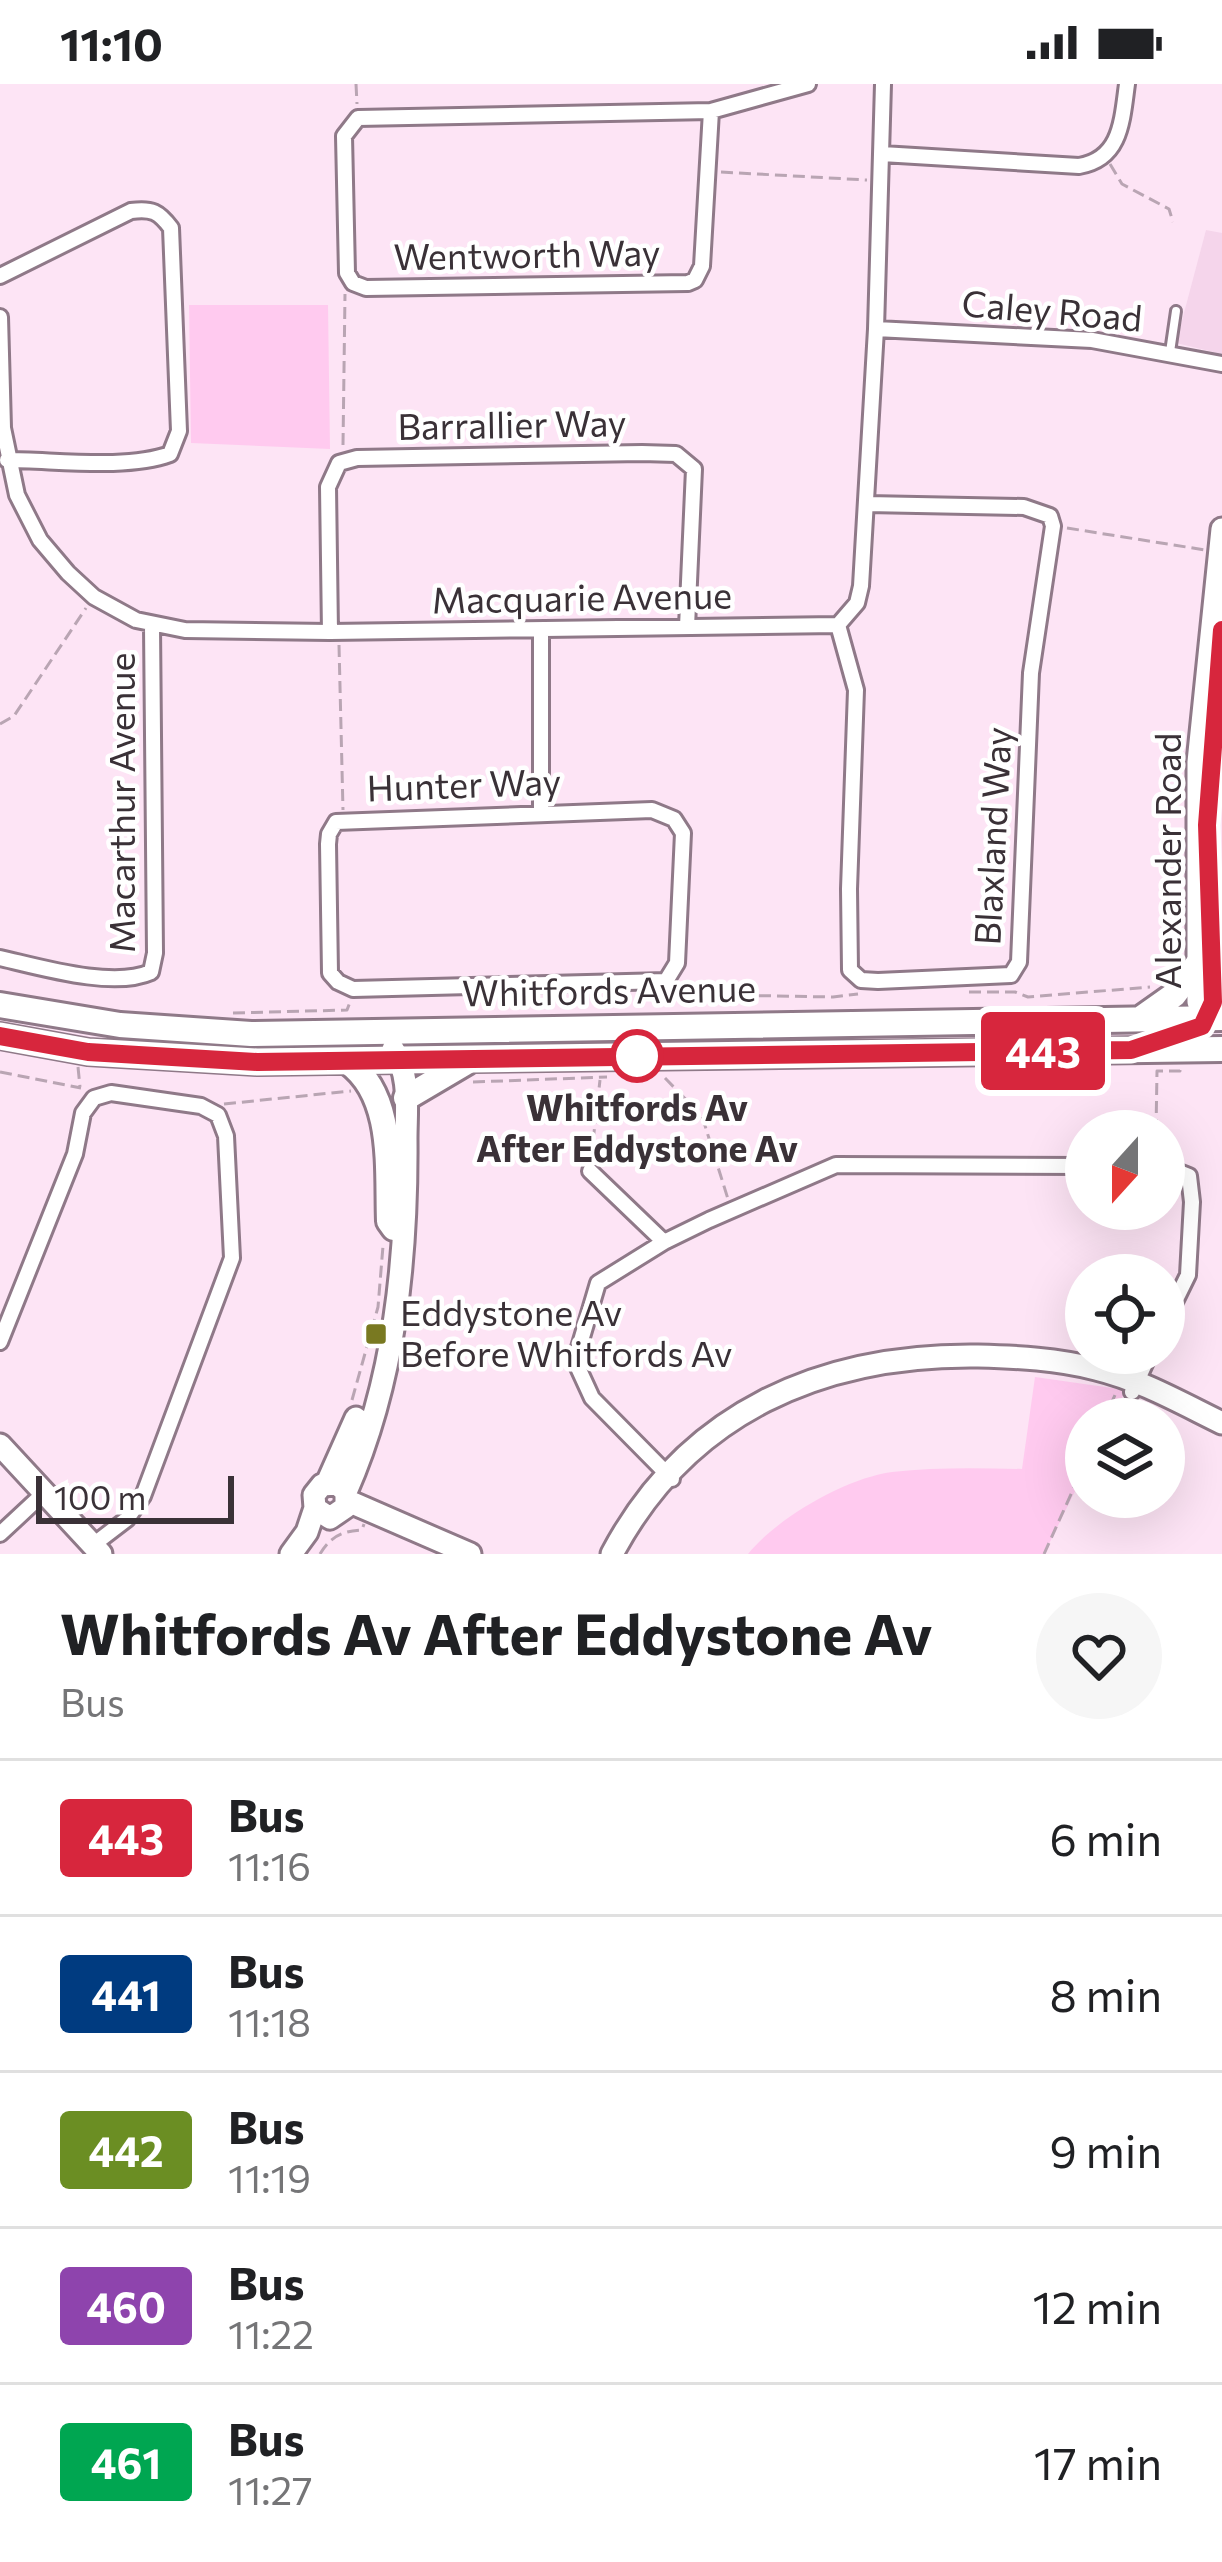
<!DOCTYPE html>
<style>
body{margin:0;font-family:Commissioner,sans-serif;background:#f6f6f6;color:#202124;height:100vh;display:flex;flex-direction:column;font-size:45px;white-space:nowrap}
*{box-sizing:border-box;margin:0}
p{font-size:39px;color:#757577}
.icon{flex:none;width:66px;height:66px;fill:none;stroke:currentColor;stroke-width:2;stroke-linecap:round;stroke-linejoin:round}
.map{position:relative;height:1470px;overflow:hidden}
.panel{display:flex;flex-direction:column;background:#fff;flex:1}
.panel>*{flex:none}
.badge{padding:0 24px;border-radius:9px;font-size:42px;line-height:78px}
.needle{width:78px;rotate:201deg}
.buttons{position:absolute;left:1065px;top:1026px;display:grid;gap:24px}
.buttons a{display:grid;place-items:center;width:120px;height:120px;border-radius:50%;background:#fff;box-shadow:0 12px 48px #0002;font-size:60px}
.scale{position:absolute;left:36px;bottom:30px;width:198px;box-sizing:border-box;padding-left:12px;border:6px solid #3a3137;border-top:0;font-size:33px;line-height:42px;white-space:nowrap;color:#3a3137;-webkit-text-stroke:9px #fff;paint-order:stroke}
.map>.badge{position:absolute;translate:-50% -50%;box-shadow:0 0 0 6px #fff}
.round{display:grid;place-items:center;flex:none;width:126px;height:126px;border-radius:63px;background:#f6f6f6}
.overview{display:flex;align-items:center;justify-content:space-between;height:204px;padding:0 60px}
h1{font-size:57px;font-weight:700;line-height:90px}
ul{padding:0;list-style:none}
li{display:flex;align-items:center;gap:36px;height:156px;padding:0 60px;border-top:3px solid #e0e0e0}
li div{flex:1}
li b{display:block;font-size:45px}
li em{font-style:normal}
li .badge{min-width:132px;font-weight:700;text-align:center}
.status{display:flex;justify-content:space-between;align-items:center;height:84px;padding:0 60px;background:#fff;direction:ltr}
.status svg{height:33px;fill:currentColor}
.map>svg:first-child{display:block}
</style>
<div class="status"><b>11:10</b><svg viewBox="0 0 49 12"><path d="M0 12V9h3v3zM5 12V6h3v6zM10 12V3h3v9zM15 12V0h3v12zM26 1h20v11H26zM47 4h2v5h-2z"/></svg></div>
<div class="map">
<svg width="1222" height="1470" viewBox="0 0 1222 1470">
<rect width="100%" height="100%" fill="#fde4f5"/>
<path fill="#f5d5eb" d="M1206,146L1222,149V270L1176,259Z"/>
<path fill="#ffcaef" d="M189,221H328L330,365L191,359Z
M1035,1293L1126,1306L1111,1335H1086V1385L1044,1470H748C777,1434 846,1394 892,1388C935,1383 979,1384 1022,1385Z"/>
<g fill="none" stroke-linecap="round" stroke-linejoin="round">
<defs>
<path id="lane" d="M1170,268L1176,227"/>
<path id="street" d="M711,27L702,182L695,196L688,199L366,204L353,199L347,189L344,52L358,34L711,27L808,0
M882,70L1079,82C1121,75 1122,37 1127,0
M0,192L131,127C152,124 159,128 171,144L179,347L170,370C126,386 55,376 7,376
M0,233L3,344L17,411L40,456L68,489L94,513L136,536L185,546L330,548L838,541L857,519L861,502L876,245L883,0
M876,245L1092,256L1222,280
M838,541L856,606L849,805L850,886L861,896L878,897L1011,891L1019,878L1031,589L1053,442L1050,432L1024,423L867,420
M330,548L328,403L339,379L357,374L642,369L676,370L694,385L687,543
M1201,634L1222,635
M652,726L674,735L683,749L677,879L666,897L353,905L338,898L330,889L328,760L329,750L336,738Z
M541,728V546
M0,874C40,883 113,905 151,888L155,869L152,542
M1164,1082L1189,1092L1192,1118L1188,1191L1164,1240
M590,1087L664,1158
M0,1258L75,1070L83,1029L94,1014L111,1009L201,1022L218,1031L226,1052L232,1174L143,1412L127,1435L93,1461
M1132,1308L1150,1269
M672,1395L592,1314L575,1277L598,1199L664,1158L709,1136L836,1081L1086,1082
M0,1450L45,1408"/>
<path id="secondary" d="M1206,934L1198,918V678L1222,445
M0,1361L101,1470
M327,1399L356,1334
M346,1408L337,1400L322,1401L314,1411L315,1424L330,1434L346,1423V1408C395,1297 407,1174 406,1055C406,1024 411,991 393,965
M348,1417L470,1470
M291,1470L307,1448L315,1424
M612,1470C687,1328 822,1270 978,1272C1018,1273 1057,1275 1096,1285C1141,1296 1181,1319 1222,1339"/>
<path id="primary" d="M0,921L120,941L251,950L1222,934
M1140,935L1174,911L1199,878
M0,952L88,968L257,978L1222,965
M348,978C395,1012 387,1085 389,1137L394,1144
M406,1014L467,978"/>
</defs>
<use href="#lane" stroke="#8f7988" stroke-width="14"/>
<use href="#street" stroke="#8f7988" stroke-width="20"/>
<use href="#secondary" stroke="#8f7988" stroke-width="27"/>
<use href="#primary" stroke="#8f7988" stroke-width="30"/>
<path stroke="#b9a5b3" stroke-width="3" stroke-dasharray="12 6" stroke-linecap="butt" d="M356,0L357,20
M1110,80L1122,100L1169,125L1173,138
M721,88L867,96
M343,361L345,210
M1067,444L1205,466
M339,561L343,726
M0,640L14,632L86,524
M969,908H1015L1028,913L1150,903
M669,910L833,913L858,910
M233,929L347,926L350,918
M78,983L80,1003
M0,988L81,1004
M665,994L702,1032L728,1115
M473,998L607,993
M224,1020L351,1007
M1156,1047L1157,987H1180L1181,981
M591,1075L600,996
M352,1316L378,1223L383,1162
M1104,1335L1115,1311
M320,1470C330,1453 342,1447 362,1446L364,1440
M1044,1470L1086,1377"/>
<use href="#lane" stroke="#fff" stroke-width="8"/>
<use href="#street" stroke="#fff" stroke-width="14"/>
<use href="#secondary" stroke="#fff" stroke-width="21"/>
<use href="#primary" stroke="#fff" stroke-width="24"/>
</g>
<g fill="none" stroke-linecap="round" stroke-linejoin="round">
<defs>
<path id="line" d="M0,952L88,968L257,978L1131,966L1202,942L1213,918L1207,741L1222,546"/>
</defs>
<use href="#line" stroke="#fff" stroke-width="27"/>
<use href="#line" stroke="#d7263d" stroke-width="18"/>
</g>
<circle fill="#fff" stroke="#d7263d" stroke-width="6" cx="637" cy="972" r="24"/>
<rect fill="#797921" stroke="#fff" stroke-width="4.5" x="364" y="1238" width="24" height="24" rx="6"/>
<g text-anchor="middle" stroke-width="9" stroke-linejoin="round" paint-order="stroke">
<g font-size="36" fill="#3a3137" stroke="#fff">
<text transform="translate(527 171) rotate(-1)" y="13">Wentworth Way</text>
<text transform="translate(1052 227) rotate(5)" y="13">Caley Road</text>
<text transform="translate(512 341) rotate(-1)" y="13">Barrallier Way</text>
<text transform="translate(582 514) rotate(-1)" y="13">Macquarie Avenue</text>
<text transform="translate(464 701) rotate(-2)" y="13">Hunter Way</text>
<text transform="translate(122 719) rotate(-90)" y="13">Macarthur Avenue</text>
<text transform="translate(993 752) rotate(-87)" y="13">Blaxland Way</text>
<text transform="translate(1168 777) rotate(-90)" y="13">Alexander Road</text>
<text transform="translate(609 907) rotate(-1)" y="13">Whitfords Avenue</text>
</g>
<g font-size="36" font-weight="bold" fill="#3a3137" stroke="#fff">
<text x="637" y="1037">Whitfords Av<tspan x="637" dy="41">After Eddystone Av</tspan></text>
</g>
<g font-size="36" fill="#3a3137" stroke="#fff" text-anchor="start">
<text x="400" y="1242">Eddystone Av<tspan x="400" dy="41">Before Whitfords Av</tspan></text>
</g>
</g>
</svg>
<div class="buttons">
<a><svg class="needle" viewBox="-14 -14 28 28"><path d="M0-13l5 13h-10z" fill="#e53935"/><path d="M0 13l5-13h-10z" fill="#757577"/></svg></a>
<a><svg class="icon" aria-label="locate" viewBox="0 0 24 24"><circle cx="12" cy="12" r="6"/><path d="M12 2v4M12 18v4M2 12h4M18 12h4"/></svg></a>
<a><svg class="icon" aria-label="layers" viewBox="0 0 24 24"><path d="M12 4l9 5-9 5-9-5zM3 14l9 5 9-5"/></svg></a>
</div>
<div class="scale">100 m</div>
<b class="badge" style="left:1043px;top:967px;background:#d7263d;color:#fff">443</b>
</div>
<section class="panel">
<div class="overview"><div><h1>Whitfords Av After Eddystone Av</h1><p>Bus</p></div><a class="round"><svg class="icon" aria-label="heart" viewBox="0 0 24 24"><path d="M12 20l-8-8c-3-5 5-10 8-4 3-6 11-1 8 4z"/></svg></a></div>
<ul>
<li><span class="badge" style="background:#d7263d;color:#fff">443</span><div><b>Bus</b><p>11:16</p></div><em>6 min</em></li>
<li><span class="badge" style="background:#003b80;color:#fff">441</span><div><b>Bus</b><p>11:18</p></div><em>8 min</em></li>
<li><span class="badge" style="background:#6b8e23;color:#fff">442</span><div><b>Bus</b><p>11:19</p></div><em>9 min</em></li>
<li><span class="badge" style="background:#8e44ad;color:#fff">460</span><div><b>Bus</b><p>11:22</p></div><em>12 min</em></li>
<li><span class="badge" style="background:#00a651;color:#fff">461</span><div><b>Bus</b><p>11:27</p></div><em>17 min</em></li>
</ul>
</section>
